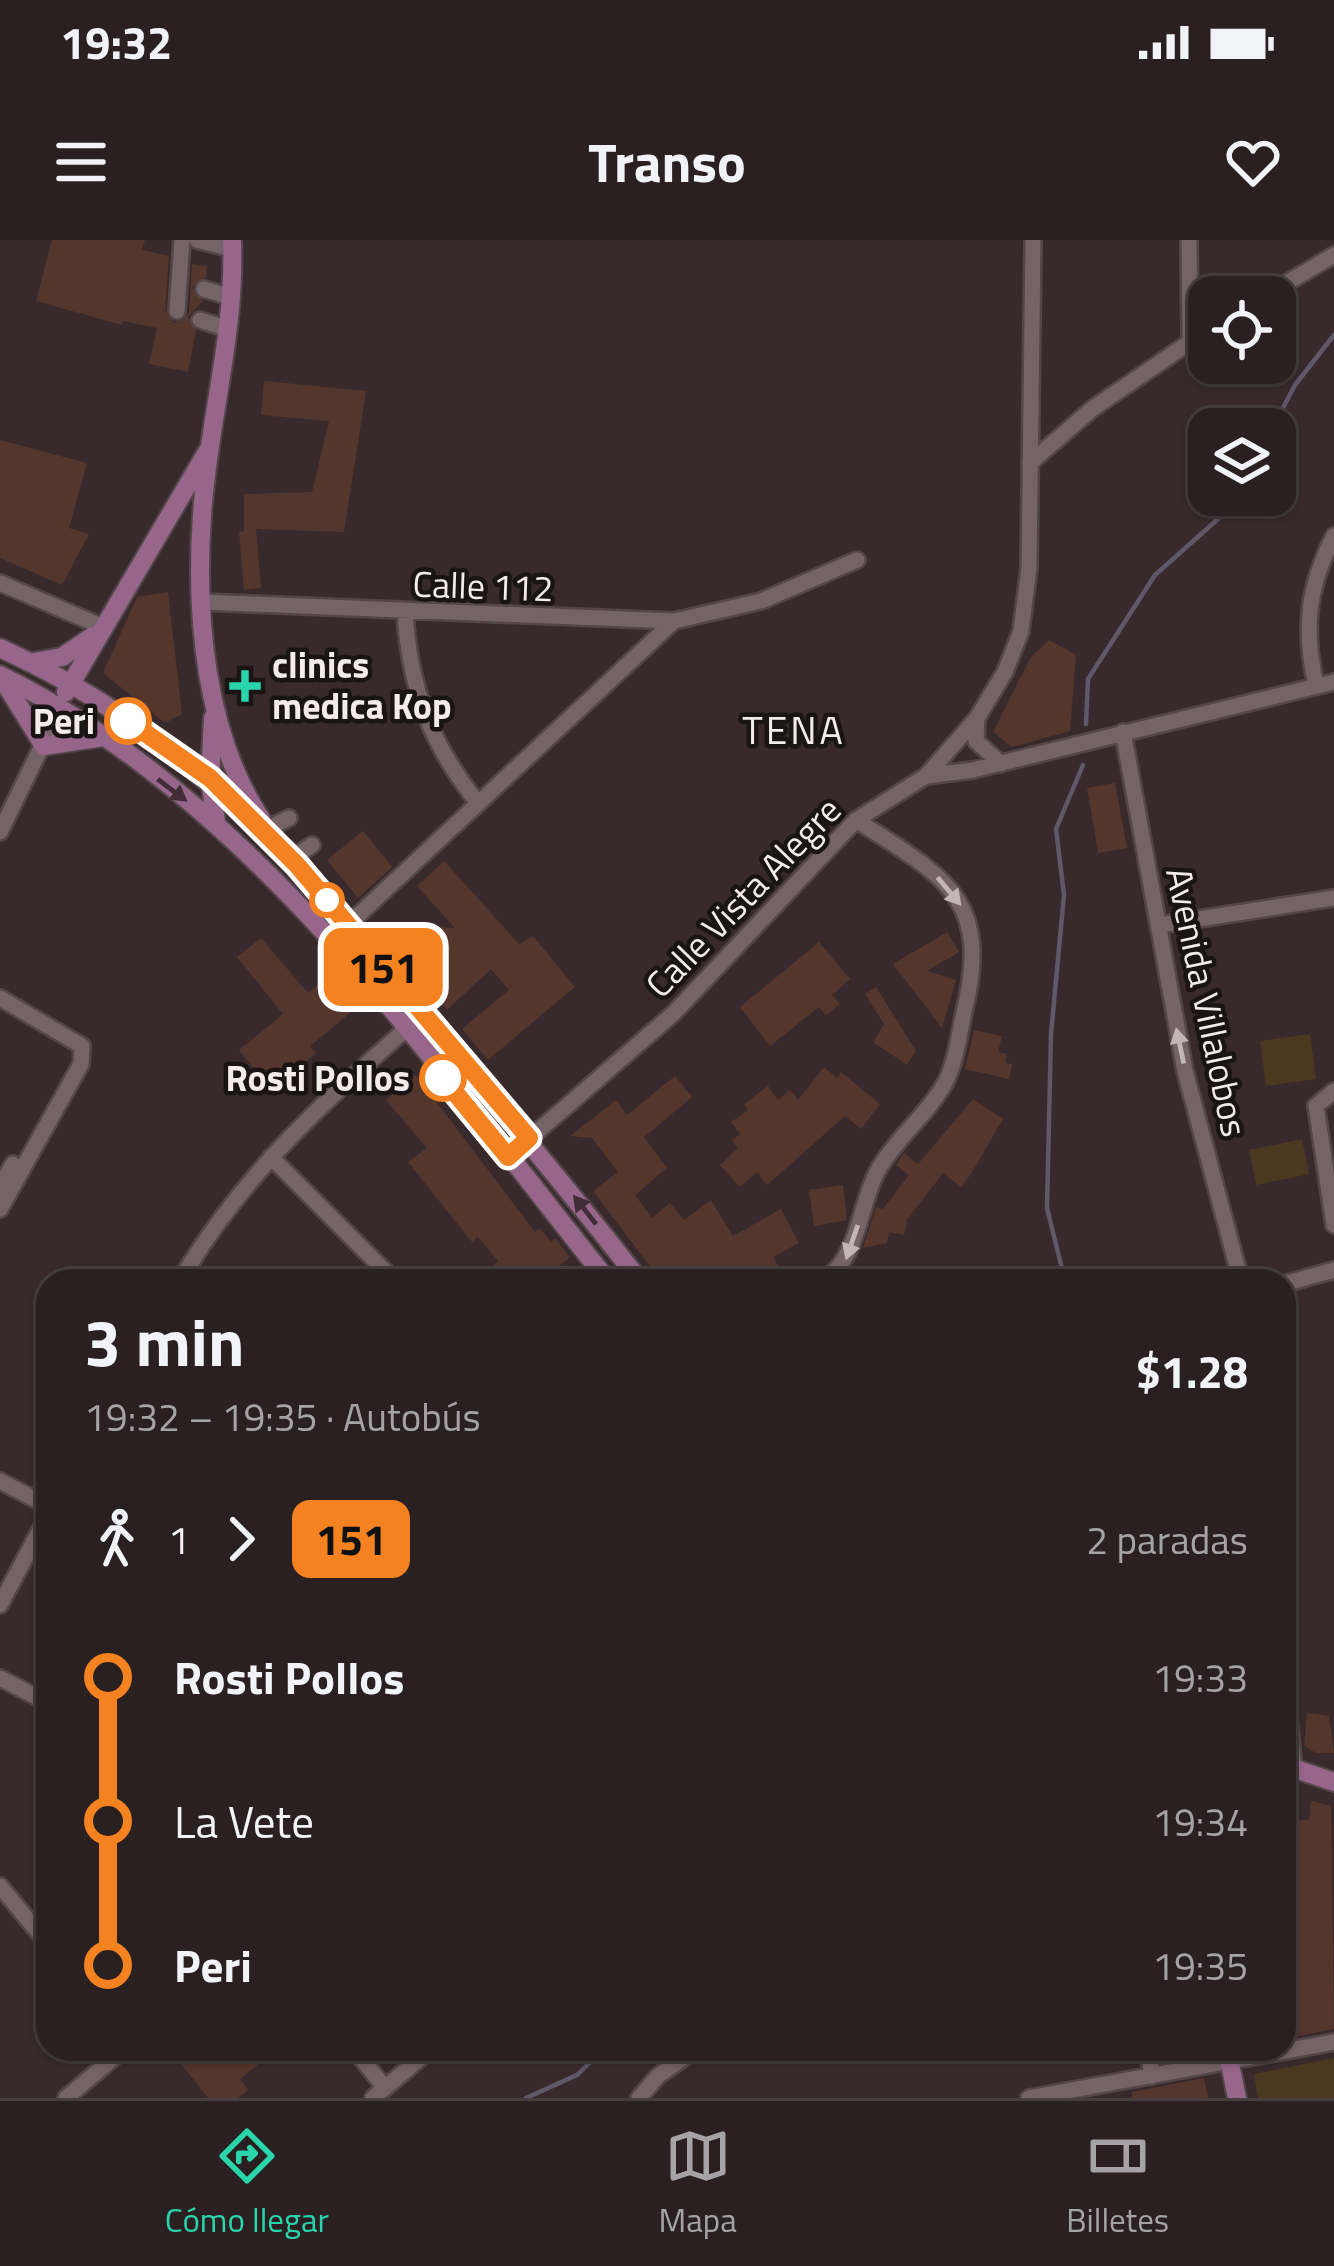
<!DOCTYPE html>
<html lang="es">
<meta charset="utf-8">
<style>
body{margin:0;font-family:"Titillium Web",sans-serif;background:#32282a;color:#f1f3f6;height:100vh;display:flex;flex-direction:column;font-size:45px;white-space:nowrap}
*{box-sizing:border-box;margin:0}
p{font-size:39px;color:#a5a3a5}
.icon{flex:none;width:66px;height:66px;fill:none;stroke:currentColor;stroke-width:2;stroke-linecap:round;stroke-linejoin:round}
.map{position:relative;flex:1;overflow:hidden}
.panel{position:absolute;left:36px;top:1029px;width:1260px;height:792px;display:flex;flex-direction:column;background:#2a2021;border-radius:36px;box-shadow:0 3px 9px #0004,0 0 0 3px #463e3f}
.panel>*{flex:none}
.badge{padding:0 24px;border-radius:18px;font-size:42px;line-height:78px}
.fabs{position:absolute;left:1188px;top:36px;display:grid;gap:24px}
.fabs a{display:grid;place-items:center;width:108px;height:108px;border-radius:24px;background:#2a2021;box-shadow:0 3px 9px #0004,0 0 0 3px #463e3f;font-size:60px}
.map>.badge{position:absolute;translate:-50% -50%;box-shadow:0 0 0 6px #fff}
.legs{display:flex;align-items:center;gap:18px;height:132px;padding:0 48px;font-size:39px}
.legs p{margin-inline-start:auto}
.overview{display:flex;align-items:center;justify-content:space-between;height:204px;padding:0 48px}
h1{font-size:66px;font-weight:700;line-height:90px}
ul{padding:0 48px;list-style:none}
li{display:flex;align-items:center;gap:42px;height:144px;font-size:45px}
li i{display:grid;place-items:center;width:18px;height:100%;margin:0 15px;background:currentColor}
li i::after{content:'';width:30px;height:30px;margin:-15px;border:9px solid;border-radius:50%;background:#2a2021}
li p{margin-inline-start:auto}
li:first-child i{background:linear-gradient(#0000 50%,currentColor 0)}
li:last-child i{background:linear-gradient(currentColor 50%,#0000 0)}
.status{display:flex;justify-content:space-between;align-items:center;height:84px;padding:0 60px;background:#2a2021;direction:ltr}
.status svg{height:33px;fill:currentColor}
header{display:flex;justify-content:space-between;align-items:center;height:156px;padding:0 48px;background:#2a2021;font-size:54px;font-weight:700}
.menu{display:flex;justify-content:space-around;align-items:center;height:168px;border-top:3px solid #463e3f;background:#2a2021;font-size:33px;color:#a5a3a5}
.menu a{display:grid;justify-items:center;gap:6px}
.menu .current{color:#2ad5ac}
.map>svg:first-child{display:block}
</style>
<div class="status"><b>19:32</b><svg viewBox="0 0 49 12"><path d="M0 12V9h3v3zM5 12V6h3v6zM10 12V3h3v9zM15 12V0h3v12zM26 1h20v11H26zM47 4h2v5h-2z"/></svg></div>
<header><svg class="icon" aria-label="menu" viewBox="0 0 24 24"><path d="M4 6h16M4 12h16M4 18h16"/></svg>Transo<svg class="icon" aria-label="heart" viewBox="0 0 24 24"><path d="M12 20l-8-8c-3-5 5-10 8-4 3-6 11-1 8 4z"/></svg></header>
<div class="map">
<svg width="1334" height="1858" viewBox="0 0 1334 1858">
<rect width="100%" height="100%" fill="#382a2c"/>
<path fill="#4b3821" d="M1310,794L1316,839L1266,846L1260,801Z
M1302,899L1309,934L1256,945L1249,910Z
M1334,1818V1858H1258L1254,1834Z"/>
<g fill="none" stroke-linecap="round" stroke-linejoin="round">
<path stroke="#605768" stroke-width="4.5" d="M1272,189L1295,145L1334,95
M1086,484L1088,439L1155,335L1218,279L1233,255
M1065,1041L1047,968L1051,794L1064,655L1056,589L1083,525
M526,1858L577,1835L604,1809"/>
</g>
<path fill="#54362c" d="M52,0H145L142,10L169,16L165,71L175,83L189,73L192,24L207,26L206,37L192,47L203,61L188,77L196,91L188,132L149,124L157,88L123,81L122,85L36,61Z
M264,141L366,151L344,292L256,289L261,348L244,350L239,292L244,291V254L312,252L329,181L261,175Z
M0,200L87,223L69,288L89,294L62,345L0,318Z
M168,352L182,474L165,483L103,433L137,357Z
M1049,400L1076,415L1070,491L1012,507L993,492L1031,417Z
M1115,543L1127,608L1098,613L1087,548Z
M363,591L392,627L358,658L327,620Z
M444,621L519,704L533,696L575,747L488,820L462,789L509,750L491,729L447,770L414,733L450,701L412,698V686L455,688L417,646Z
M947,692L959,712L927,731L956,740L942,788L893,724Z
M261,698L308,753L330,734L357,767L310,806L316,813L271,850L239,810L283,774L237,717Z
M819,702L850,739L832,755L840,764L826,775L819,767L770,806L740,767Z
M876,747L916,811L907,825L873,802L884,784L865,754Z
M974,790L1002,796L998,812L1007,814L1005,823L1012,824L1009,839L965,829Z
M824,827L837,838L841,832L880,864L861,889L845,876L767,945L757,932L740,947L720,925L738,908L732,900L740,894L731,882L748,870L744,864L768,846L778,860L790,850L798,860Z
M416,835L535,992L540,988L551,1002L555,998L570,1017L557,1028L568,1041H506L493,1026L498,1021L478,997L472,1002L408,922L427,908L386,860Z
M675,836L692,857L644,897L667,928L635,955L652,978L670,963L684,980L711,960L733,996L781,969L799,1003L773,1017L786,1041H661L593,951L618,932L592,898L570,896L616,860L627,875Z
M973,859L1003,879L971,934L961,947L943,933L907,980L904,995L889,992L887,1003L863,1008L876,967L883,969L909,935L896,925L904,913L918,924Z
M843,945L847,980L814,986L809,950Z
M1307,1473L1329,1476L1334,1513H1316L1304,1506Z
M1311,1561L1331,1566L1334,1789L1284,1799V1579L1309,1580Z
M185,1809H278L240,1839L248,1850L238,1858H208L175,1816Z
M1204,1838L1208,1858H1132V1852Z"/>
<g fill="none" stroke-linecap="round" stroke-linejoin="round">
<defs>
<path id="minor" d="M197,0L232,9
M1189,0L1190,100
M204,49L230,57
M1263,57L1334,15
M177,71L182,0
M200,80L228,89
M1030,223L1092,169L1209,89
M0,343L101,386
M202,362L674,381L761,361L857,320
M405,374C410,449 431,505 478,563
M1316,445C1303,389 1308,346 1334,296
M977,478L976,501L1001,524
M1123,492L1185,831L1241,1041
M926,536L973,530L1334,442
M267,589L289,578
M0,592L60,469
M291,619L312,605
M1160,685L1334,658
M338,694L674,381
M0,758L82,806L81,824L0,969
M1334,851L1316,866L1334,985
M271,917L395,1041
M508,917L674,773L856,580L926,536L977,478L1005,432L1021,391L1029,328L1033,0
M0,947L13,924
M180,1041C240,937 326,859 415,781
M822,1041C860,1018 858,967 878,930C896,898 928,874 945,843C956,822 959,795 964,772C992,658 945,637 856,580
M1284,1044L1334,1030
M0,1241L48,1266
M0,1365L48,1275
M1284,1431L1294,1528
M0,1438L48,1463
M0,1646L48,1704
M354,1809L385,1848
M1148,1809L1152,1836
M66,1858L124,1809
M373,1858L431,1809
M639,1858L658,1836L696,1809
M1029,1858L1334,1802"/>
<path id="major" d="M232,0C236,94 208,183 202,275C195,375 205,494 261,579
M0,408C188,493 293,620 421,774C495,862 569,950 640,1041
M33,422L62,417L93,396
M0,435C257,562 433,823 608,1041
M3,440L44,506L103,497
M66,452L207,212
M213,478L210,539L216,583
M1284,1525L1334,1542
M1227,1809L1237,1858"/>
</defs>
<use href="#minor" stroke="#524649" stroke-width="20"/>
<use href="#major" stroke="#524649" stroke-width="22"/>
<use href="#minor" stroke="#756467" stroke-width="15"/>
<use href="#major" stroke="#97668a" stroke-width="18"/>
</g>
<defs><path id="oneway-solid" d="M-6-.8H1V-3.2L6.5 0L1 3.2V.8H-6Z" transform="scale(3)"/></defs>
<g fill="#402d38">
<use href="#oneway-solid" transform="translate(172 550) rotate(37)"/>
<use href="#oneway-solid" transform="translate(585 970) rotate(-128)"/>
</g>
<g fill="#c2b5b7">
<use href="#oneway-solid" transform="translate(949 651) rotate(50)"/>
<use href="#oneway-solid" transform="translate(1180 806) rotate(-102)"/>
<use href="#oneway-solid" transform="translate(852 1002) rotate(109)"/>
</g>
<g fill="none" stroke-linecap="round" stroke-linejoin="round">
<defs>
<path id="line-1" d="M128,481L210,538L297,625L529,898L508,917L443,838"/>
</defs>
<use href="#line-1" stroke="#fff" stroke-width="27"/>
<use href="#line-1" stroke="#f58220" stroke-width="18"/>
</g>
<path fill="#2ad5ac" stroke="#1b1415" stroke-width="4.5" d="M239 428h12v12h12v12h-12v12h-12v-12h-12v-12h12z"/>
<g fill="#fff" stroke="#f58220" stroke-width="6">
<circle cx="128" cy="481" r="21"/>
<circle cx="327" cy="660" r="15"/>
<circle cx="443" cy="838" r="21"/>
</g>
<g text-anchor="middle" stroke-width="9" stroke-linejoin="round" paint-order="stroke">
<g font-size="36" fill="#f5ebed" stroke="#1b1415">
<text transform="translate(483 346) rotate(2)" y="13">Calle 112</text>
<text transform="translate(743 657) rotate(-46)" y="13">Calle Vista Alegre</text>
<text transform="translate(1207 762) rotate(78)" y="13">Avenida Villalobos</text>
</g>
<g font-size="36" font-weight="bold" fill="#f5ebed" stroke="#1b1415" text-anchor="start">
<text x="272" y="438">clinics<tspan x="272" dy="41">medica Kop</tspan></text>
</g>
<g font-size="36" font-weight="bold" fill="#f5ebed" stroke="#1b1415" text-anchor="end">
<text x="95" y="494">Peri</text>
<text x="410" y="851">Rosti Pollos</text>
</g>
<g font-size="39" letter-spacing="3" fill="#f5ebed" stroke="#1b1415">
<text x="794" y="504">TENA</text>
</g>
</g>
</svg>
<div class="fabs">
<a><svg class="icon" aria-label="locate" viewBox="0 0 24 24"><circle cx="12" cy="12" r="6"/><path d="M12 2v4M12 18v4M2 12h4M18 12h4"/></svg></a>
<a><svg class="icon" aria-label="layers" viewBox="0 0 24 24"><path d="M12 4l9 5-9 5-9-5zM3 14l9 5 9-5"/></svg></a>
</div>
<b class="badge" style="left:383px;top:727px;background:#f58220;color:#111">151</b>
<section class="panel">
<div class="overview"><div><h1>3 min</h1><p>19:32 – 19:35 · Autobús</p></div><b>$1.28</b></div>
<div class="legs"><svg class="icon" aria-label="walk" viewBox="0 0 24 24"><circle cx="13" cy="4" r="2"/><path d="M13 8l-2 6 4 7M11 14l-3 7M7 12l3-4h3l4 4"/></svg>1<svg class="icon" aria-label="forward" viewBox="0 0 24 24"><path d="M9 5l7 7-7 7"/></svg><b class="badge" style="background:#f58220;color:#111">151</b><p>2 paradas</p></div>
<ul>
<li><i style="color:#f58220"></i><b>Rosti Pollos</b><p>19:33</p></li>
<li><i style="color:#f58220"></i><span>La Vete</span><p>19:34</p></li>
<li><i style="color:#f58220"></i><b>Peri</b><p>19:35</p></li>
</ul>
</section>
</div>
<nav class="menu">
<a class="current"><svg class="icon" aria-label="directions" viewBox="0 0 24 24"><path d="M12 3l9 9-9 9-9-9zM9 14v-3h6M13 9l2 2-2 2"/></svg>Cómo llegar</a>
<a><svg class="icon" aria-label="map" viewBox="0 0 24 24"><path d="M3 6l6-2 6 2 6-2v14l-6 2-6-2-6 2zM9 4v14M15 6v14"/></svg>Mapa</a>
<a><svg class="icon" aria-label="tickets" viewBox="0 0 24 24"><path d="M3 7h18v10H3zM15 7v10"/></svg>Billetes</a>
</nav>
